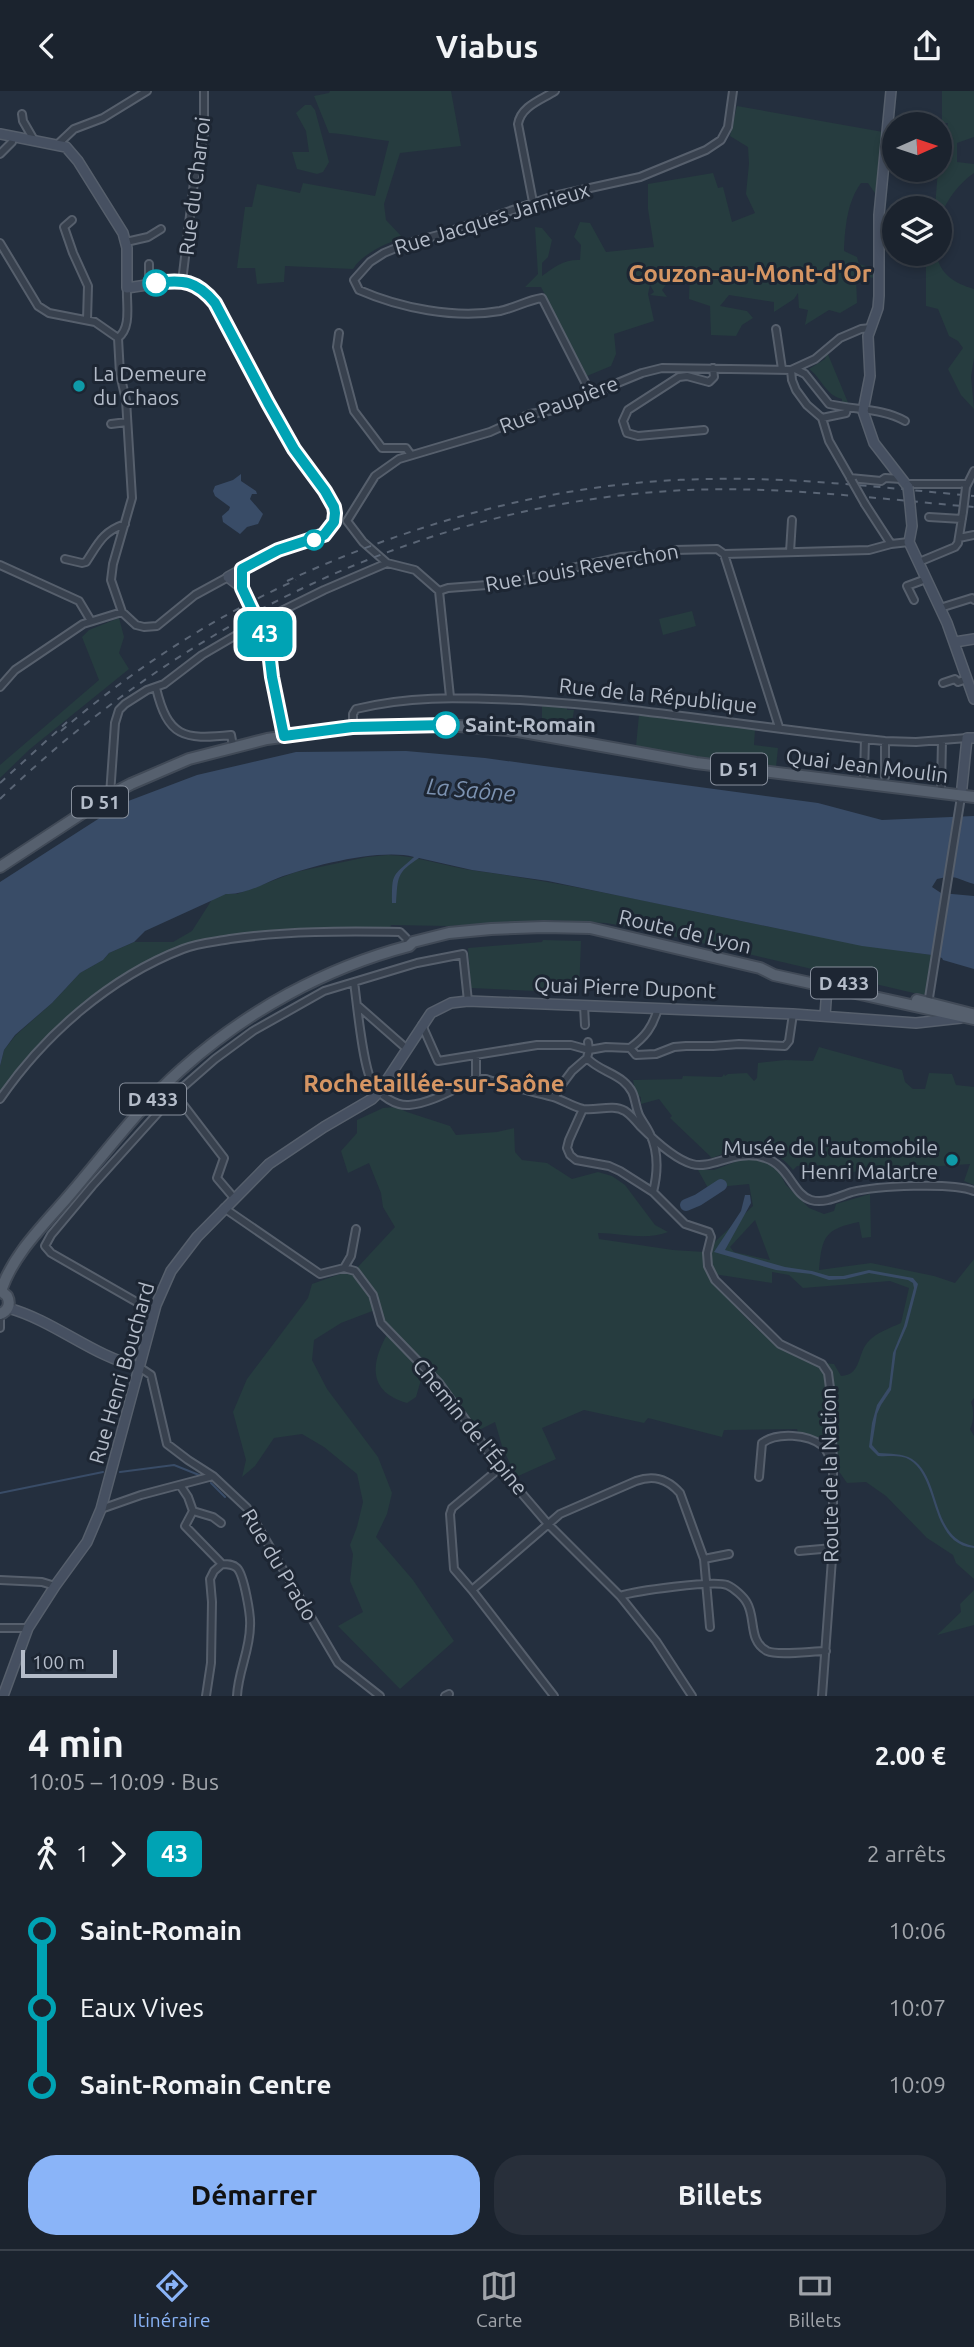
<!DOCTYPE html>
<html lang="fr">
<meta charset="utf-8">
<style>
body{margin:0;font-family:Ubuntu,sans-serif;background:#282f3a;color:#f1f3f6;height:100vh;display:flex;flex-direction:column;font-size:26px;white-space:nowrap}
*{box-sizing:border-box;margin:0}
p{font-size:23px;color:#a0a4aa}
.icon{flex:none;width:38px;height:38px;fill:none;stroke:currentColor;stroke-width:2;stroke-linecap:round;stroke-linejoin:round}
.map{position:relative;height:1605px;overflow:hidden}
.panel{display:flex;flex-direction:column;background:#1b232e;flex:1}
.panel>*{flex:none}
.badge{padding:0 14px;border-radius:10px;font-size:24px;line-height:46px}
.needle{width:46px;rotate:87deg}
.controls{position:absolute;left:882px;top:21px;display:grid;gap:14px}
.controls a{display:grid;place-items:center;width:70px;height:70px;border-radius:50%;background:#1b232e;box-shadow:0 4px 10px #0003,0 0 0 2px #39404a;font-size:35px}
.scale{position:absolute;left:21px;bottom:18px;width:96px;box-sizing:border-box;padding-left:7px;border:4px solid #b4bcc9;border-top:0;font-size:19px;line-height:24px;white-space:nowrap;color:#b4bcc9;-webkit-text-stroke:5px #1d2633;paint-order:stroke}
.map>.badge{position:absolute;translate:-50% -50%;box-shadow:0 0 0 4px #fff}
.legs{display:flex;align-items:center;gap:10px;height:77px;padding:0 28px;font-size:23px}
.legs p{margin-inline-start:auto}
.overview{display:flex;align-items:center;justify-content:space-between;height:119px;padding:0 28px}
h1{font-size:38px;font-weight:700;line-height:52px}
.button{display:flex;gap:14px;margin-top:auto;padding:14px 28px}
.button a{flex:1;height:80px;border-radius:28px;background:#8ab4f8;color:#111;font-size:28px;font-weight:700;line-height:80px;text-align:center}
.button a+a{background:#282f3a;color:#f1f3f6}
ul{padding:0 28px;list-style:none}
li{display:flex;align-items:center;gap:24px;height:77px;font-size:26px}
li i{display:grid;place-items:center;width:10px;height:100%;margin:0 9px;background:currentColor}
li i::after{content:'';width:18px;height:18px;margin:-9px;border:5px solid;border-radius:50%;background:#1b232e}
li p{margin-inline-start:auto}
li:first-child i{background:linear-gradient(#0000 50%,currentColor 0)}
li:last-child i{background:linear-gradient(currentColor 50%,#0000 0)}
header{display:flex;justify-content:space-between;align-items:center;height:91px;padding:0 28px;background:#1b232e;font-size:32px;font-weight:700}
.menu{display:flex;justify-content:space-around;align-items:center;height:98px;border-top:2px solid #39404a;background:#1b232e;font-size:19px;color:#a0a4aa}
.menu a{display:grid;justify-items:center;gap:4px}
.menu .on{color:#8ab4f8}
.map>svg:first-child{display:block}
</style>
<header><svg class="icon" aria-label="back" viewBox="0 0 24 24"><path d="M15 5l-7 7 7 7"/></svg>Viabus<svg class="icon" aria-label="share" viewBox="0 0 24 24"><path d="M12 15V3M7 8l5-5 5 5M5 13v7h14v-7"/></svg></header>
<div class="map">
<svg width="974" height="1605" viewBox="0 0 974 1605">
<rect width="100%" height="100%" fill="#242f3e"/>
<path fill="#263c3f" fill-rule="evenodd" d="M330,0H451L461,55L400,62L384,113L386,129L403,147C387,151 361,164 353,178L285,175L284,191L257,193L255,177H237L245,116H252L257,93L300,102L303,92L375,105L389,50C369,48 349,43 329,42L314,5L329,2Z
M942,0H974V46L957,52V71L974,73V82C958,93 948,108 940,125V117H914L935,116L938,79H940V74L943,73V52L948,32H942Z
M305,14H311L315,19L329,71L323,81L317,83L297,78L292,61H309L306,40L296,22Z
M737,15L883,41L877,105L868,92H861C847,111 845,137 844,160L857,166L859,173L876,178V187L856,185L857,212L840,222L829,219L805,234L808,219L799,217L798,202L794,208L774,221V211L729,204L720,215L747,220L753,227L742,234L736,245L711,244L710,215L689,208L690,178L680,175L662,199L667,206L650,204L654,201L650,194L648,203L654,230L614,243L616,263L611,275L587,285L541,196H525L538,183L535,136L542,137L552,149L548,166L542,172V185C554,176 565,168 580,169L581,154L574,146L580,131L590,132L606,161L654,156L648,118V93L713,82L718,97L723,96L732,131L755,122L746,103L749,73L748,56L730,45Z
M926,163H936C941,184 954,192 974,198V267L971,286L974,318L961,304L948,278L963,257L958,250L949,245L938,218L926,215Z
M827,261L849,314L842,312V308C825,304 822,287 809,278L825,268Z
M692,520L696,535L663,544L659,528Z
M119,527L124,546L119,562L129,578L30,658L0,687V674L99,589L82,546L89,539Z
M542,615L567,616V619H574L571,637L542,632Z
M639,624L755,638L754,654L778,657L776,676L712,669L636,655Z
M388,764C419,765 447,776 477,780C630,801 779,844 932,864L927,903L922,904L642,838L606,832L548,829L448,835L391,834L390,839L279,840L198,852L161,866L72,925L0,1006V975L4,959L16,944L52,912L80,882L103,869L109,862L134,851H173L192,840L213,807L226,803H237L296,781L367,766Z
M543,849L581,850L579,902L471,897L468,857L542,851Z
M819,956L902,979L905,991L913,998H925L929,982L952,983L956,994L974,996V1094L964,1090L970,1073L821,1083L818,1074L797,1075L793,1079C773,1052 739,1056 712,1067L670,1027L672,1025L659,1008L641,1013V1006L636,1005L633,989L682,988L683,985L722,986L724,983L725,985L728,983L747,982L754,990L757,987L758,972L785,969L813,970Z
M396,1016L407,1021L450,1035L456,1044L497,1041L514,1037L515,1061L522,1069L547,1072L572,1088L598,1081L612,1085L625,1094L655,1134L668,1141C645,1150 622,1142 598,1142L599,1148L673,1159L704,1161L753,1115L749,1093L708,1097L698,1079H714L743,1068L763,1069L778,1079L786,1094L809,1117L824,1123L834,1120L836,1113L870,1103L871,1146L862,1147L859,1131C825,1138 822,1145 819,1179L871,1172L934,1185L955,1192L974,1168V1307L971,1311C974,1318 974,1331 970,1338L974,1345V1488L956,1472L953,1464L927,1447L886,1405L866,1391L847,1392L820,1353L800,1349L797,1338L724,1339L722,1346L648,1327L644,1332L584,1319L542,1337L556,1368L516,1386L502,1355L495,1331L479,1339L447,1295L425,1275L416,1306L407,1312C364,1300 372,1267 391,1237L375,1219L341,1232L314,1249L312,1269L327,1298L378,1366L392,1402L387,1423L376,1446L413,1489L454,1550L400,1598L338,1535L363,1521L350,1490L353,1463L350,1454L357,1436L363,1411L357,1383L324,1356L302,1343L274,1347L255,1375L242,1386L246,1369L233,1321L247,1288L308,1207L312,1193L357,1177L395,1136L383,1116L381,1102L369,1072L348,1082L341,1060L357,1042V1029L383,1017ZM755,1129L770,1169L734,1161L730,1156ZM772,1181L789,1184L803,1197L890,1190L909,1197L901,1232C890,1237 875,1242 867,1252C857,1265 861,1284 841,1285L834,1273C827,1272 819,1272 812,1271C774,1263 739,1219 714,1192L707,1182L772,1192Z
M974,1499V1534L937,1544L961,1521L960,1513Z"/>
<path fill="#394c67" d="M241,383V390L256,400L257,403H252L250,408L263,423L258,433L247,436L240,443L223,431L222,425L229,419L230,416L215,405L213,400L215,395L233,389Z
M406,660L485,667L818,712L882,729L974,725V793C957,788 955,783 937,788L932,796L941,802L974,805V878L943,869L942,867L932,864L862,855L548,790L472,779L419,767C396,782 398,786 396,812H392C392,781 392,786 414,766C380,757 311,775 278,787C261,794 244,804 226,803L145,840L134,851L109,862L103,869L80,882L52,912L15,944L4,959L0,975V791L123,712L197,684L296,661Z
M745,1104H750L751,1112L725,1159L785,1176L812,1180L829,1185H843L869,1179L913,1187L918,1193L907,1235L896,1260L891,1299L881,1314L877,1323L872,1354L879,1362C890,1363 902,1362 912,1368C942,1387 930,1448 974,1455V1457C929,1453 940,1388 910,1369C900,1363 889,1366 878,1365L869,1356L872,1332L877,1314L889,1296L893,1262L904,1235L914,1197L913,1192L908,1189L869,1182L845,1188L829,1189L811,1183L776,1179L714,1161L741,1120Z"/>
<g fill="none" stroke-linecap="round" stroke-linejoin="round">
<path stroke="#394c67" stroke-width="2" d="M120,1381L174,1374L199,1384
M211,1392L225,1406
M0,1402L103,1381"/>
<path stroke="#394c67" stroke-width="12" d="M686,1114L698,1109L721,1094"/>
<defs>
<path id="street" d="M22,23L23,30L34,49
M57,54L74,38L103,27L147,0
M0,63L12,51L13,47
M533,111L518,33C521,15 541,9 555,0
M72,129L64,136L73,162L88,195L87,229
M126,151L148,146L161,138
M0,152L38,215L49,222L95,231L118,247
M149,173V193
M182,191L194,91L204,43V0
M127,197C126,213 132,236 118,247L120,283L126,309L132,407L113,473L111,489L122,521L136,534L144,536L157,535L195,504L228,486
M776,238L782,278
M339,242L337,256L354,320L382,357H406L411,364
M795,278L805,283L829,313C853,319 883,317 905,330
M791,279L792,289L796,299L807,314L822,327L829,350L852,390
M591,303L542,207C528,209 514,217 500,220C455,228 400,217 359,199L354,189L370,171L384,162L408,152L442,143L554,105L640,86L706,59L721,49L728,36L733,0
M822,327L846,322L847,318
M111,333L127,331
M704,339L638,345L627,342L623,330L628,319L679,286L687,285L709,291L714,286L713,277
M850,387L881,390L885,387L902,388
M908,393H967
M966,396L974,380
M865,413L891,453
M929,426L962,428
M347,430L375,385L399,368L490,341L530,323L549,320L642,282L662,277L791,279L815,268L840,247L861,238L871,237
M347,430L363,451L387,472L415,479L439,500L450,606
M959,447L974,444
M790,461L792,429
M724,463L779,636
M65,468L82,472L86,471C98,453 102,441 125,433
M919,471L955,456L958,452L963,421
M0,474L79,510L91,530
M439,500L448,497L514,492L545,483L622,466L665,463L674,459L717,458L724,463L869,459L891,453L909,451
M914,509L907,495L926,488
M940,517L972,507L974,509
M263,529L324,499L387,472
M943,592L955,588L958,591L967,588
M0,596L15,579L83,533L122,521
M156,597C168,646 183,649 231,644L233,655
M353,636V623L356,618C413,604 462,607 520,609C643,616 763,638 885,650L916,651L967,647
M864,684L865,648
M885,686V650
M941,696L942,650
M110,704L115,632L119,619L125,613L147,599L164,593L202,564L257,532
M354,891C357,912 363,979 373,993C380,1005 396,1015 409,1014C432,1012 456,997 476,988H486C508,995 531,1000 553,1006C563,1009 573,1016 583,1018C597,1020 612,1013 625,1020C631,1024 636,1030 640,1035C653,1048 674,1068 692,1073C712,1079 736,1057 765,1067C789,1074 793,1104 811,1109C825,1113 839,1105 852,1101C876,1095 952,1091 974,1100
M928,913L961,706
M357,914L407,958
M584,914L585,934
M422,934L438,970L537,954H571L589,959L606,956L630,957
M630,957L636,964L656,963L674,956L686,955H713L739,953L785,955L789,950L793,923
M630,957C645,946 653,936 658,917
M476,964V988
M587,967C597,978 612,981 623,990C637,1002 633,1009 639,1024C642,1030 647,1036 650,1043C659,1062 658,1081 653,1101
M175,1003L224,1067L217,1087L234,1107
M555,1006L560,996L572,980L587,967L589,959L588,951
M0,1008C44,944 110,886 183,858C198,852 214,851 230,848C286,840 343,840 400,841L406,847L409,855
M583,1018L569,1049L567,1057L570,1064L576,1069L609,1075L620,1080L653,1101L685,1133L709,1141L711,1146L707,1162L708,1175L715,1189L780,1253L822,1273L828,1282L830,1297L833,1371V1454L822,1605
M224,1117L320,1183L344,1177L355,1180L373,1204L381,1232L439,1292L500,1377L548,1433L620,1505L656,1550L692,1605
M344,1177L351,1165L356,1138
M153,1225L147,1217L51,1162L45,1155L51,1144L92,1095L175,1003L215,968L253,940L324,900L417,872L463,863L468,910
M0,1227V1237
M139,1276L151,1284L167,1353L188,1369L213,1385L247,1417L338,1572L380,1605
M500,1377L452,1417L450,1423L454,1478L472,1499L560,1423L636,1390C653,1384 667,1387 680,1402L704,1468L710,1536
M759,1386L762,1352C777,1341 808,1343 823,1355C827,1359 829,1366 832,1370
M180,1394L188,1406L193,1420L185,1435L222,1473
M101,1418L141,1404L213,1385
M193,1420L213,1426L221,1432
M799,1460L833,1457
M704,1468L729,1463
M222,1473C227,1473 233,1473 237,1477C244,1484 251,1525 250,1535C250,1559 238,1581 237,1605
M0,1489L42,1491L55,1495
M472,1499L554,1605
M620,1505C635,1500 713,1489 727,1494C734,1497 744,1506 747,1512C756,1527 748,1550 767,1560C778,1565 812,1560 826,1560
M0,1537H28
M206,1605L211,1572L212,1511L210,1488L214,1480L222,1473
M445,1605L449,1603"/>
<path id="secondary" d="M891,0L879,124V205L878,217L868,245L870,285L863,320L874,352L908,396
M0,43L66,56L78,70L123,142L127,157V197L179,189L204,198L215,212L268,312L294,358L325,400L334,416L335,422L334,431L324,444L278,459L228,486L242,497
M910,414L912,435L909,451L947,532L974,608
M242,478V497L268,552L272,586L283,645
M955,551L974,548
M961,706L967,647H974
M825,925L827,896
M8,1217C55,1230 92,1265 139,1276
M3,1605L28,1537L55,1495L87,1451L101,1418L156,1214L171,1180L197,1146L269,1073L324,1036L372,1008L379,1001L431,922L451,912L468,910L793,923L916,932L961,927"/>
<path id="primary" d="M0,776L110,704L131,693L189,668L267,648L353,636L447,634L518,640L696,672L974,706
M917,909L972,923
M0,1199L7,1205C11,1213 8,1220 0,1223
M1,1200C13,1162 47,1131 72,1101C107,1060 141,1014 182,978C247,920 325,877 409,855L413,851L449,842L491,838L544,836L590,837L760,877L774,884L974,928"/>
</defs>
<use href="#street" stroke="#565f6c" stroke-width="10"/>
<use href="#secondary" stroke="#565f6c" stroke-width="12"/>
<use href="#primary" stroke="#414a57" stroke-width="14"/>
<use href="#street" stroke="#38414e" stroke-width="6"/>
<use href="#secondary" stroke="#465061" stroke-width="9"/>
<use href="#primary" stroke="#56606e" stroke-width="10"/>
<path stroke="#5a6575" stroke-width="2" stroke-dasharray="7 7" stroke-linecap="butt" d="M287,490C419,429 563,390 708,388C797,386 886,397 974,405
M61,640C132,579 210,528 296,489
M0,692L67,631
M0,708C184,530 430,410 688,399C783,395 879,408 974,416"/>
<defs>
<path id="street-bridge" d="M852,390L865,413
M963,421L966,396
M257,532L263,529"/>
<path id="secondary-bridge" d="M908,396L910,414"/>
</defs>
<use href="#street-bridge" stroke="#565f6c" stroke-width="10" stroke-linecap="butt"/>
<use href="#secondary-bridge" stroke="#565f6c" stroke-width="12" stroke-linecap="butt"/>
<use href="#street-bridge" stroke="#38414e" stroke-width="6"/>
<use href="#secondary-bridge" stroke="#465061" stroke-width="9"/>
</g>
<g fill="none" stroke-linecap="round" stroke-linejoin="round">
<defs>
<path id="line-1" d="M156,192C183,188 197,190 215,212L268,312L294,358L325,400L334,416L335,422L334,431L324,444L278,459L242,478V497L268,552L272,586L284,645L352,636L446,634"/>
</defs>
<use href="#line-1" stroke="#fff" stroke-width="16"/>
<use href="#line-1" stroke="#00a3b4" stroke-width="10"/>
</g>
<g fill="#fff" stroke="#00a3b4" stroke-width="3.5">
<circle cx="156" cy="192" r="12"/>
<circle cx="314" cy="449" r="9"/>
<circle cx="446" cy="634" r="12"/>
</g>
<g fill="#0f9aa8" stroke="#1d2633" stroke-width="2.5">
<circle cx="79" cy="295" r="7"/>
<circle cx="952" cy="1069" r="7"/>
</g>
<g text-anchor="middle" stroke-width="6" stroke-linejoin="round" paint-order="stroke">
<g fill="#1d2633" stroke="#878f9c" stroke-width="2">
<rect x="711" y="662.5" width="56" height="31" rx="5"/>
<rect x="72" y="695.5" width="56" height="31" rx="5"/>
<rect x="811" y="876.5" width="66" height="31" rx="5"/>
<rect x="120" y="992.5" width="66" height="31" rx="5"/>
</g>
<g font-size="19" font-weight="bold" fill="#b4bcc9">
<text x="739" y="685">D 51</text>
<text x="100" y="718">D 51</text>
<text x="844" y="899">D 433</text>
<text x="153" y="1015">D 433</text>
</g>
<g font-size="21" fill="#b4bcc9" stroke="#1d2633">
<text transform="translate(195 95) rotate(-83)" y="7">Rue du Charroi</text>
<text transform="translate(492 128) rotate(-17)" y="7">Rue Jacques Jarnieux</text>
<text transform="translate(559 314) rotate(-21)" y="7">Rue Paupière</text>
<text transform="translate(582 477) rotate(-10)" y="7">Rue Louis Reverchon</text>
<text transform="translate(658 605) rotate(6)" y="7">Rue de la République</text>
<text transform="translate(867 675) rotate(7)" y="7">Quai Jean Moulin</text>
<text transform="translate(685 841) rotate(13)" y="7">Route de Lyon</text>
<text transform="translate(625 897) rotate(2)" y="7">Quai Pierre Dupont</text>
<text transform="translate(122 1282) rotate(-74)" y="7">Rue Henri Bouchard</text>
<text transform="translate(470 1336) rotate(51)" y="7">Chemin de l'Épine</text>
<text transform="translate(830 1384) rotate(-91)" y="7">Route de la Nation</text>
<text transform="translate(279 1474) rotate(59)" y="7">Rue du Prado</text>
</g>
<g font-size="21" fill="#b4bcc9" stroke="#1d2633" text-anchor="start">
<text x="93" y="290">La Demeure<tspan x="93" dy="24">du Chaos</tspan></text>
<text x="938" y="1064" text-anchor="end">Musée de l'automobile<tspan x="938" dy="24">Henri Malartre</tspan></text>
</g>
<g font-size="21" font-weight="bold" fill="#b4bcc9" stroke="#1d2633" text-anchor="start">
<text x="465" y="641">Saint-Romain</text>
</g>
<g font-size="23" font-style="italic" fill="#7c92b1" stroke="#1d2633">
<text transform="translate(471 699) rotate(5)" y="8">La Saône</text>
</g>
<g font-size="24" font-weight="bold" fill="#d59563" stroke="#1d2633">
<text x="750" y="191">Couzon-au-Mont-d'Or</text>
<text x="434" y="1001">Rochetaillée-sur-Saône</text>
</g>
</g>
</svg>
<div class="controls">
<a><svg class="needle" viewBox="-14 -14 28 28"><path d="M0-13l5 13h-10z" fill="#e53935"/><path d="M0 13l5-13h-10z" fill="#a0a4aa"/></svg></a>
<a><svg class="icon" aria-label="layers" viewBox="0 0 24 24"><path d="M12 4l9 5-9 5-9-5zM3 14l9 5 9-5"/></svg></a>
</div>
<div class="scale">100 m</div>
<b class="badge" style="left:265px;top:543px;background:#00a3b4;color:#fff">43</b>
</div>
<section class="panel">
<div class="overview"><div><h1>4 min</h1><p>10:05 – 10:09 · Bus</p></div><b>2.00 €</b></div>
<div class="legs"><svg class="icon" aria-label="walk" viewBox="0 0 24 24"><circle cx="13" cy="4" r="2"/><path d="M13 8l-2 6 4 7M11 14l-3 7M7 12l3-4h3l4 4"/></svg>1<svg class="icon" aria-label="forward" viewBox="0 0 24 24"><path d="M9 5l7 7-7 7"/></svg><b class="badge" style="background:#00a3b4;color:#fff">43</b><p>2 arrêts</p></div>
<ul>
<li><i style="color:#00a3b4"></i><b>Saint-Romain</b><p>10:06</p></li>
<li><i style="color:#00a3b4"></i><span>Eaux Vives</span><p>10:07</p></li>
<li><i style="color:#00a3b4"></i><b>Saint-Romain Centre</b><p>10:09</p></li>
</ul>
<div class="button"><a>Démarrer</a><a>Billets</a></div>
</section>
<nav class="menu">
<a class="on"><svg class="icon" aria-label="directions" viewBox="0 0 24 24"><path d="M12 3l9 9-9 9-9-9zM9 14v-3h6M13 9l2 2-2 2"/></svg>Itinéraire</a>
<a><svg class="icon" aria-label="map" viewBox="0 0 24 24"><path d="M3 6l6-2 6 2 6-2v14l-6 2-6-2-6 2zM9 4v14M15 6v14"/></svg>Carte</a>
<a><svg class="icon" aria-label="tickets" viewBox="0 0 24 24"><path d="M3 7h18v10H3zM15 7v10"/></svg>Billets</a>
</nav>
